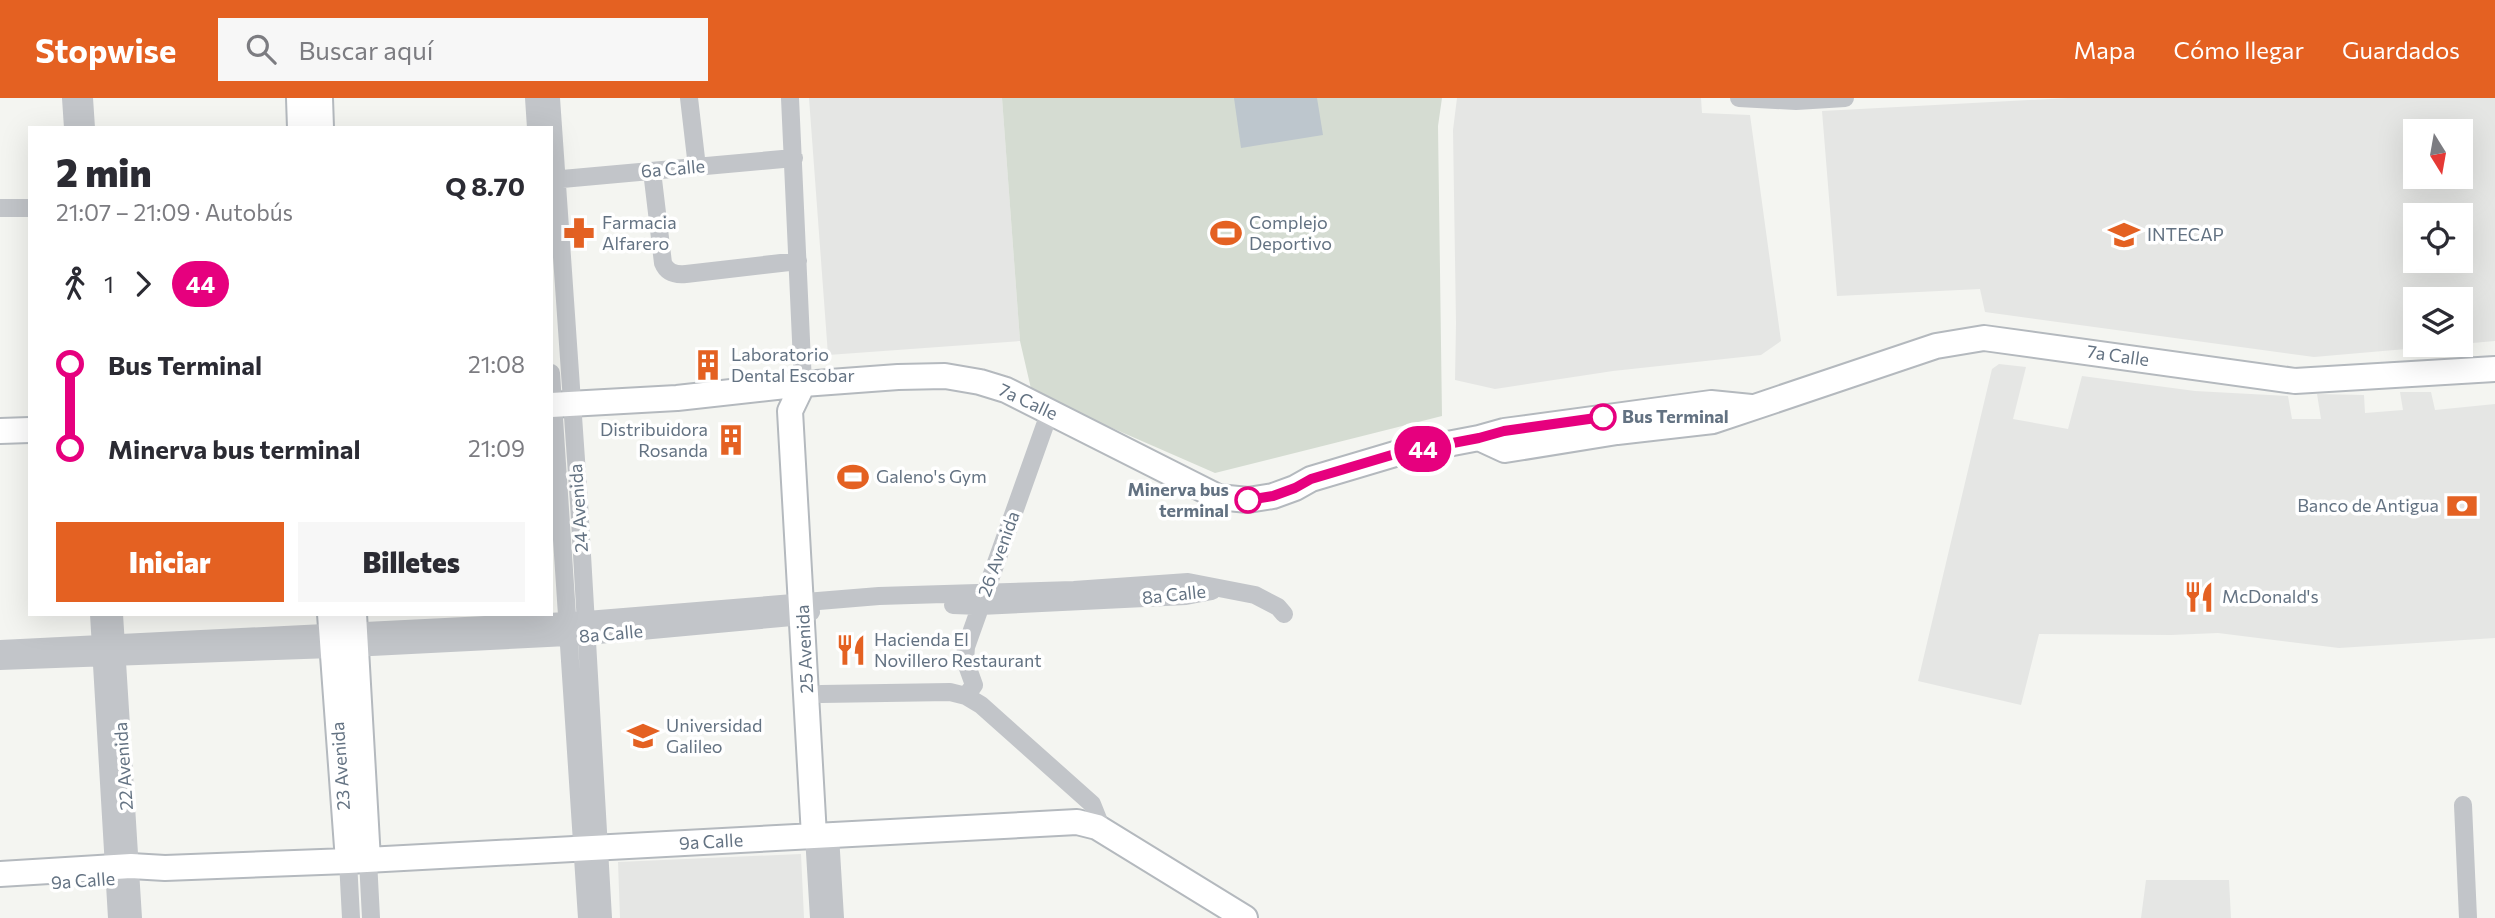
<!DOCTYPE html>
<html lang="es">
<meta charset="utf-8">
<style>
body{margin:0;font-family:Commissioner,sans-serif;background:#f7f7f7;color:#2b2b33;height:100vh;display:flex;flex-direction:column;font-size:26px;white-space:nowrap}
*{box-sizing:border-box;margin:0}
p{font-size:23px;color:#7c7c81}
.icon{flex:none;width:38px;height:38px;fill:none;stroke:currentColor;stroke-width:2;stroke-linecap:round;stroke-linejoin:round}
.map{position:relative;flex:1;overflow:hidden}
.side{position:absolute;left:28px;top:28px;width:525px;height:490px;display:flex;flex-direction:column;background:#fff;border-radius:0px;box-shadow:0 7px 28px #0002}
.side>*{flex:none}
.badge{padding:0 14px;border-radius:23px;font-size:24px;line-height:46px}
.needle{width:46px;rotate:169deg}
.fabs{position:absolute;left:2403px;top:21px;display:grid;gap:14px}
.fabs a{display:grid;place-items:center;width:70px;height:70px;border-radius:0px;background:#fff;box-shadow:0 7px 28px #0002;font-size:35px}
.map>.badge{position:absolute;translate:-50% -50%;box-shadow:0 0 0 4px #fff}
.legs{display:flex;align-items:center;gap:10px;height:77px;padding:0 28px;font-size:23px}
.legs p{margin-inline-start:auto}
.head{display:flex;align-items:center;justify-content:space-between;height:119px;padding:0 28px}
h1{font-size:38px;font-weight:800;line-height:52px}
.button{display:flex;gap:14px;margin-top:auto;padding:14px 28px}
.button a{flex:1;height:80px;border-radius:0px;background:#e46122;color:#fff;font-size:28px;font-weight:800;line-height:80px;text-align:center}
.button a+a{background:#f7f7f7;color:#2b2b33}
ul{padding:0 28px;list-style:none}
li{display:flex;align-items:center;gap:24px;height:84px;font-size:26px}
li i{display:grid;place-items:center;width:10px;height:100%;margin:0 9px;background:currentColor}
li i::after{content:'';width:18px;height:18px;margin:-9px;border:5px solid;border-radius:50%;background:#fff}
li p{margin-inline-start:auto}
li:first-child i{background:linear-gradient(#0000 50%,currentColor 0)}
li:last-child i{background:linear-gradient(currentColor 50%,#0000 0)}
header{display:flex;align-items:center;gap:42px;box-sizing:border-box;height:98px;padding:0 35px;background:#e46122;color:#fff}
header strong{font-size:33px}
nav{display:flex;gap:38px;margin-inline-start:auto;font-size:24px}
.search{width:490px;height:63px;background:#f7f7f7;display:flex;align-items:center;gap:18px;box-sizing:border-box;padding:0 24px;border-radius:0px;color:#7c7c81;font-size:26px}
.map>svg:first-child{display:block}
</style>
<header>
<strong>Stopwise</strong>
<div class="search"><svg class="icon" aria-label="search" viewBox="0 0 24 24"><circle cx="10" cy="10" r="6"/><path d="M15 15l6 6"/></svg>Buscar aquí</div>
<nav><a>Mapa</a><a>Cómo llegar</a><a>Guardados</a></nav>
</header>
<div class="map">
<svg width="2495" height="820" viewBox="0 0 2495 820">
<rect width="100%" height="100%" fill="#f4f5f1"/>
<path fill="#e5e6e4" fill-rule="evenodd" d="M809,0H1002L1020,243L828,257Z
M1457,0H1701L1702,15L1750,17L1781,243L1761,257L1613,273L1495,291L1455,282L1456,225L1453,32Z
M2068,0H2495V243L2461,246L2460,201H2415V247H2452L2314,259L1985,214L1980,191L1837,198L1822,13ZM2415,33H2460V79H2415ZM2415,117H2460V163H2415Z
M1999,266L2026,269L2013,321L2068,331L2082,278L2195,293L2288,298L2292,321H2321L2317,296L2364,297L2365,315L2403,312L2400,294H2431L2435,312L2495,306V540L2339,550L2218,535L2171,537L2039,536L2021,607L1918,583L1992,271Z
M801,756L804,820H620L618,764Z
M2146,782H2229L2231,820H2141Z"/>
<path fill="#d5dcd2" d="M1002,0H1442L1438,28L1442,318L1215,375L1032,295L1020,243Z"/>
<path fill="#bdc6cd" d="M1234,0H1317L1323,37L1241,50Z"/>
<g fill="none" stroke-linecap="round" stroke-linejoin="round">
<defs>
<path id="secondary" d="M299,0L300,30
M320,0L321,30
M803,286L790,313L814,738
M551,307L677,300L803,286L898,279L945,278L980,284L1006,292L1218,399L1248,402L1273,398L1295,390L1311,381L1395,356L1479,340L1504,333L1711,305L1751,309
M0,333L30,332
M1479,340L1505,352L1617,334L1713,323L1936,248L1984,240L2295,283L2495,271
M330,516L348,763
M354,516L368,762
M0,776L131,768L165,770L348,763L1077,724L1097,729L1245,820"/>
</defs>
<use href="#secondary" stroke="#b4b9be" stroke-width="28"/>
<path stroke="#c2c5c9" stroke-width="18" d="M71,0L73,30
M84,0L86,30
M534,0L536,30
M551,0L579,405L603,820
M689,0L697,69
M790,0L803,286
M1739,0L1796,3L1845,0
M652,73L663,165C667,175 676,177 686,176L798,163
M551,82L794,60
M0,110H30
M551,275L587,820
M953,507L980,508L1186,498L1212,493
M99,516L117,820
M114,516L133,820
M0,551L587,522L879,498L1074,492L1188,484L1255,497L1278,509L1284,516
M0,563L332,551L587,538L803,518L811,514
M821,596L950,594L966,598L981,607L1092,706L1098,721L1097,729
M966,598L974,587L965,562L966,549L1050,313
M2463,707L2468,820
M830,737L835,820
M814,738L819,820
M368,762L371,820
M348,763L351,820"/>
<use href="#secondary" stroke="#fff" stroke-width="24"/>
</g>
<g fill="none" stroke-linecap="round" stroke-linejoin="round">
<defs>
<path id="line-1" d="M1248,402L1273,398L1295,390L1311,381L1395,356L1479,340L1504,333L1603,319"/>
</defs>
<use href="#line-1" stroke="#fff" stroke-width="16"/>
<use href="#line-1" stroke="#e6007e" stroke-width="10"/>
</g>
<defs>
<symbol id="pharmacy-bare" viewBox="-9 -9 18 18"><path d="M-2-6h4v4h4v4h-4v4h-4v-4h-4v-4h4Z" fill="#e46122" stroke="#fff" stroke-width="2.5" paint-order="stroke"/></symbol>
<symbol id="stadium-bare" viewBox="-9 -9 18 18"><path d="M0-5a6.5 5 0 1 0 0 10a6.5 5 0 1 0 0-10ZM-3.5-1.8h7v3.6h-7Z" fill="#e46122" stroke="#fff" stroke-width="2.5" paint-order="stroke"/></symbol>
<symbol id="school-bare" viewBox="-9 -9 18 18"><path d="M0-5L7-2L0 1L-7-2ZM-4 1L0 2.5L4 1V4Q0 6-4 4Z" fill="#e46122" stroke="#fff" stroke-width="2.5" paint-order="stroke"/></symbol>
<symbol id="building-bare" viewBox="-9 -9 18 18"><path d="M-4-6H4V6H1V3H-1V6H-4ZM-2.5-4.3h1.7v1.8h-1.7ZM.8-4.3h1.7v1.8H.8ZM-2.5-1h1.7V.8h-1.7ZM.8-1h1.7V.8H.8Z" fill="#e46122" stroke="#fff" stroke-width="2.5" paint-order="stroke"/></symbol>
<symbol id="bank-bare" viewBox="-9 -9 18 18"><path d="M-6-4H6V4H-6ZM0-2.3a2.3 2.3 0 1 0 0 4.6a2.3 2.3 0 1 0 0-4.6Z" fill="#e46122" stroke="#fff" stroke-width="2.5" paint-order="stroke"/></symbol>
<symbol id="restaurant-bare" viewBox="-9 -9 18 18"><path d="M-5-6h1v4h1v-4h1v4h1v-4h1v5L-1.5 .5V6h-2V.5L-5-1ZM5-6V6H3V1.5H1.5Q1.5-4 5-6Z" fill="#e46122" stroke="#fff" stroke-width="2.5" paint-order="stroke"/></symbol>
<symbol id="university-bare" viewBox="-9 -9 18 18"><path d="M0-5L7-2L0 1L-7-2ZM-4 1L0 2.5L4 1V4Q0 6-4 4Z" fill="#e46122" stroke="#fff" stroke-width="2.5" paint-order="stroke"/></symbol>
</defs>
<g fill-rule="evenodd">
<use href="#pharmacy-bare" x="557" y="113" width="44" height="44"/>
<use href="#stadium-bare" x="1204" y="113" width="44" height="44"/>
<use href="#school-bare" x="2102" y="115" width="44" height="44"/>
<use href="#building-bare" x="686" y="245" width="44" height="44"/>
<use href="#building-bare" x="709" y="320" width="44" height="44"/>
<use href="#stadium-bare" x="831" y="357" width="44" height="44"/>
<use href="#bank-bare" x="2440" y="386" width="44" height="44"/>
<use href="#restaurant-bare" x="2177" y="477" width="44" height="44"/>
<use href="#restaurant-bare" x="829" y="530" width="44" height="44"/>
<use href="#university-bare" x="621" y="616" width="44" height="44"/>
</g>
<g fill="#fff" stroke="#e6007e" stroke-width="3.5">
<circle cx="1603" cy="319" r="12"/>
<circle cx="1248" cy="402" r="12"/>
</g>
<g text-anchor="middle" stroke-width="7" stroke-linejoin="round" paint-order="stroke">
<g font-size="18" fill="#637282" stroke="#fff">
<text transform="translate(673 71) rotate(-5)" y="6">6a Calle</text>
<text transform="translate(2118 258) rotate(8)" y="6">7a Calle</text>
<text transform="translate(1028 304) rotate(25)" y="6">7a Calle</text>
<text transform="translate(579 410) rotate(-94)" y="6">24 Avenida</text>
<text transform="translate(999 456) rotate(-70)" y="6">26 Avenida</text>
<text transform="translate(1174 497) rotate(-6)" y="6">8a Calle</text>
<text transform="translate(611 536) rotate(-5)" y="6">8a Calle</text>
<text transform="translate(805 551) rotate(-93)" y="6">25 Avenida</text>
<text transform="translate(124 668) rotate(-94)" y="6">22 Avenida</text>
<text transform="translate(341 668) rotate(-94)" y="6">23 Avenida</text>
<text transform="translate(711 744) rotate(-3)" y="6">9a Calle</text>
<text transform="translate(83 783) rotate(-4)" y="6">9a Calle</text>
</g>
<g font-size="18" fill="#637282" stroke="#fff" text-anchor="start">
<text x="602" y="131">Farmacia<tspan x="602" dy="21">Alfarero</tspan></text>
<text x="1249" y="131">Complejo<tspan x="1249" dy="21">Deportivo</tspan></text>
<text x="2147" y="143">INTECAP</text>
<text x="731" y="263">Laboratorio<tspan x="731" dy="21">Dental Escobar</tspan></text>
<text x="708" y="338" text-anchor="end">Distribuidora<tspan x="708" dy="21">Rosanda</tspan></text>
<text x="876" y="385">Galeno's Gym</text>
<text x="2439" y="414" text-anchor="end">Banco de Antigua</text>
<text x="2222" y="505">McDonald's</text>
<text x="874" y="548">Hacienda El<tspan x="874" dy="21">Novillero Restaurant</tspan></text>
<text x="666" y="634">Universidad<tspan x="666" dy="21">Galileo</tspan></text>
</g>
<g font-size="18" font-weight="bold" fill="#637282" stroke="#fff" text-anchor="start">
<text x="1622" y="325">Bus Terminal</text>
<text x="1229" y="398" text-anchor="end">Minerva bus<tspan x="1229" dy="21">terminal</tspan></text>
</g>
</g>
</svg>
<div class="fabs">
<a><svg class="needle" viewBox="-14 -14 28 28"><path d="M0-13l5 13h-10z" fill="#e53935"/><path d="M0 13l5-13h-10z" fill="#7c7c81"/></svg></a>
<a><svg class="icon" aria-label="locate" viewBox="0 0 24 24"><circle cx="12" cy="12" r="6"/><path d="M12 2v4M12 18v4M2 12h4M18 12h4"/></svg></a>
<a><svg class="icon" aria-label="layers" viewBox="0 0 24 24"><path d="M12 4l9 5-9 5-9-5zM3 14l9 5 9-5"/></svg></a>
</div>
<b class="badge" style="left:1423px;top:351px;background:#e6007e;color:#fff">44</b>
<section class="side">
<div class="head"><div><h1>2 min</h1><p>21:07 – 21:09 · Autobús</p></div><b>Q 8.70</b></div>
<div class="legs"><svg class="icon" aria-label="walk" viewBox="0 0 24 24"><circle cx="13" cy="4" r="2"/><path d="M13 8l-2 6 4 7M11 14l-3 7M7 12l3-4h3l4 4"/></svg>1<svg class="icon" aria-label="forward" viewBox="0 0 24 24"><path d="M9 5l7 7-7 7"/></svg><b class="badge" style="background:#e6007e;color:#fff">44</b></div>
<ul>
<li><i style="color:#e6007e"></i><b>Bus Terminal</b><p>21:08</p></li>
<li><i style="color:#e6007e"></i><b>Minerva bus terminal</b><p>21:09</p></li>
</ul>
<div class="button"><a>Iniciar</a><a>Billetes</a></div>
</section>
</div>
